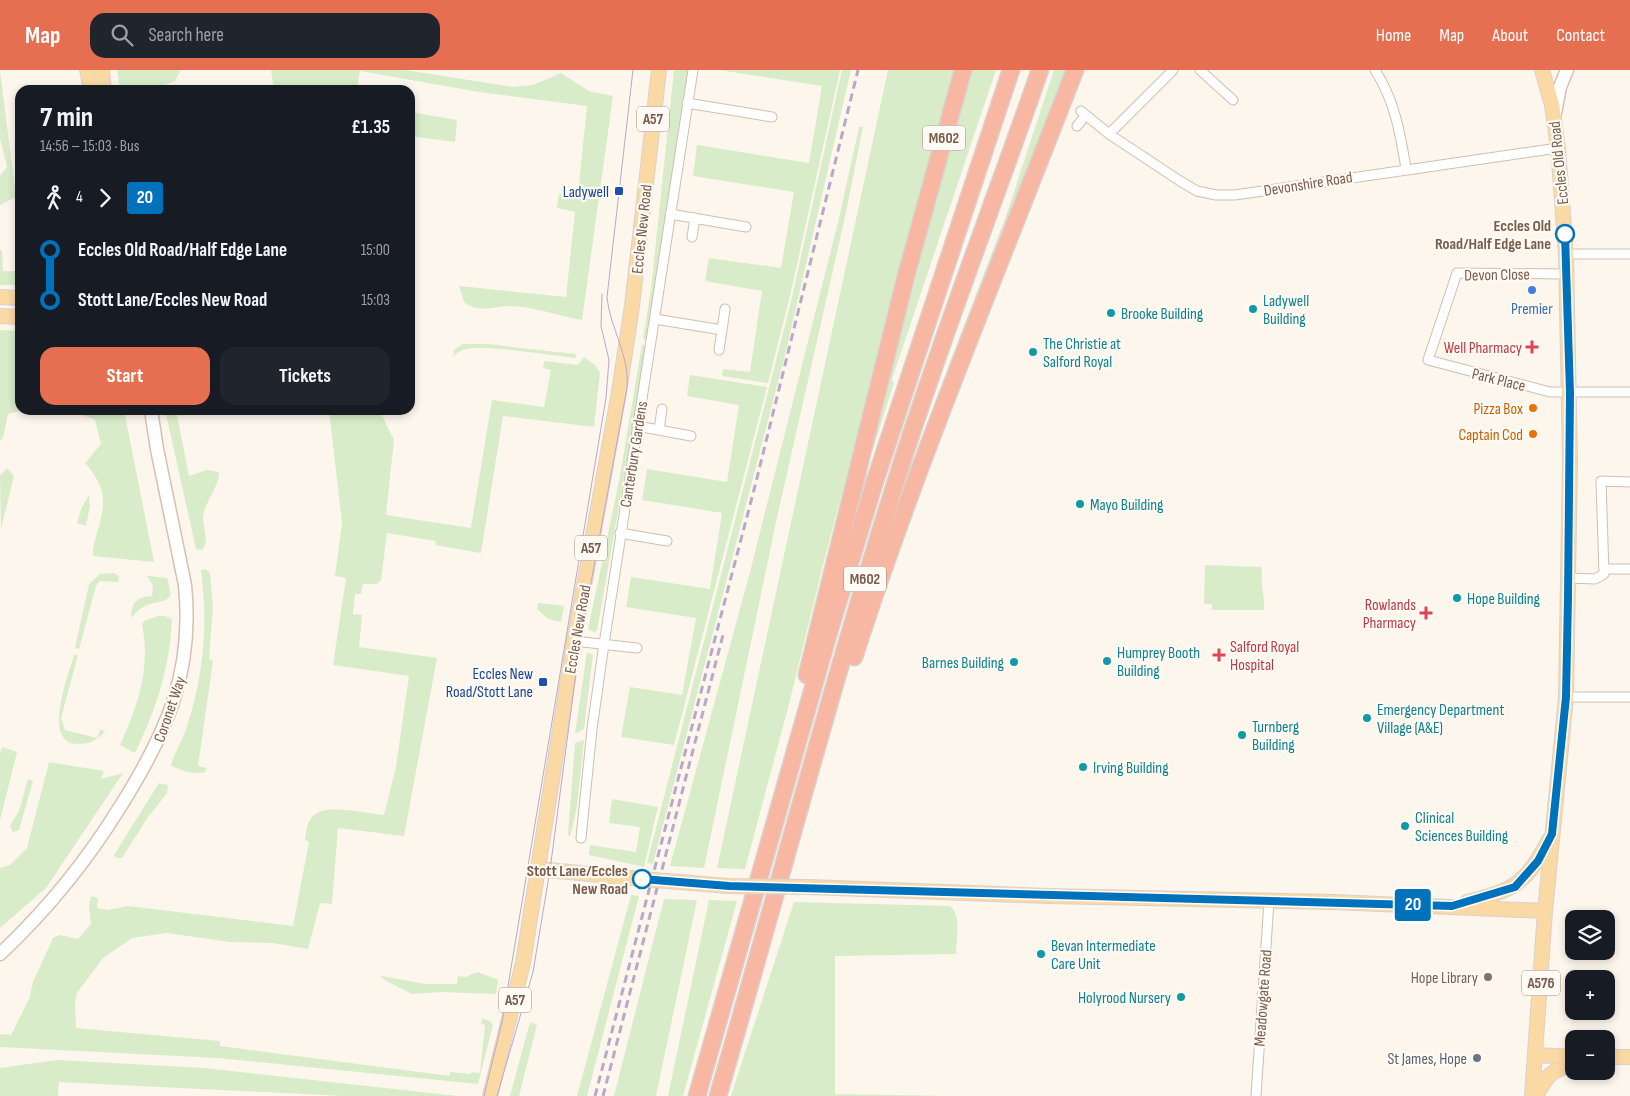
<!DOCTYPE html>
<meta charset="utf-8">
<style>
body{margin:0;font-family:"Sofia Sans Condensed",sans-serif;background:#20242c;color:#f1f3f6;height:100vh;display:flex;flex-direction:column;font-size:19px;white-space:nowrap}
*{box-sizing:border-box;margin:0}
p{font-size:16px;color:#9ea1a6}
.icon{flex:none;width:28px;height:28px;fill:none;stroke:currentColor;stroke-width:2;stroke-linecap:round;stroke-linejoin:round}
.map{position:relative;flex:1;overflow:hidden}
.sheet{position:absolute;left:15px;top:15px;width:400px;height:330px;display:flex;flex-direction:column;background:#171b24;border-radius:15px;box-shadow:0 2px 8px #0003}
.sheet>*{flex:none}
.badge{padding:0 10px;border-radius:4px;font-size:18px;line-height:32px}
.controls{position:absolute;left:1565px;top:840px;display:grid;gap:10px}
.controls a{display:grid;place-items:center;width:50px;height:50px;border-radius:10px;background:#171b24;box-shadow:0 2px 8px #0003;font-size:25px}
.map>.badge{position:absolute;translate:-50% -50%;box-shadow:0 0 0 2px #fff}
.legs{display:flex;align-items:center;gap:8px;height:55px;padding:0 25px;font-size:16px}
.legs p{margin-inline-start:auto}
.overview{display:flex;align-items:center;justify-content:space-between;height:85px;padding:0 25px}
h1{font-size:28px;font-weight:700;line-height:38px}
.primary-button{display:flex;gap:10px;margin-top:auto;padding:10px 25px}
.primary-button a{flex:1;height:58px;border-radius:15px;background:#e76f51;color:#fff;font-size:20px;font-weight:700;line-height:58px;text-align:center}
.primary-button a+a{background:#20242c;color:#f1f3f6}
ul{padding:0 25px;list-style:none}
li{display:flex;align-items:center;gap:18px;height:50px;font-size:19px}
li i{display:grid;place-items:center;width:8px;height:100%;margin:0 6px;background:currentColor}
li i::after{content:'';width:12px;height:12px;margin:-6px;border:4px solid;border-radius:50%;background:#171b24}
li p{margin-inline-start:auto}
li:first-child i{background:linear-gradient(#0000 50%,currentColor 0)}
li:last-child i{background:linear-gradient(currentColor 50%,#0000 0)}
header{display:flex;align-items:center;gap:30px;box-sizing:border-box;height:70px;padding:0 25px;background:#e76f51;color:#fff}
header strong{font-size:24px}
nav{display:flex;gap:28px;margin-inline-start:auto;font-size:18px}
.search{width:350px;height:45px;background:#20242c;display:flex;align-items:center;gap:12px;box-sizing:border-box;padding:0 18px;border-radius:15px;color:#9ea1a6;font-size:19px}
.map>svg:first-child{display:block}
</style>
<header>
<strong>Map</strong>
<div class="search"><svg class="icon" aria-label="search" viewBox="0 0 24 24"><circle cx="10" cy="10" r="6"/><path d="M15 15l6 6"/></svg>Search here</div>
<nav><a>Home</a><a>Map</a><a>About</a><a>Contact</a></nav>
</header>
<div class="map">
<svg width="1630" height="1026" viewBox="0 0 1630 1026">
<rect width="100%" height="100%" fill="#fdf6ec"/>
<path fill="#d8ecc9" d="M117,0H181L175,11L148,20H120Z
M271,0H405L513,17L533,15L561,3L589,21L613,26L582,250C558,246 533,236 509,236C492,237 478,243 464,232L459,216L566,227L575,142L557,138L559,124H578L587,36L479,22L360,1L357,20H274Z
M674,0H688L649,270L643,269L651,219Z
M719,0H840L790,226L768,313L722,306L723,299L750,302L762,221L705,211L709,188L781,198L794,122L693,106L697,75L809,93L822,16Z
M842,0H851L786,281L653,794L647,793L790,236Z
M888,0H955L824,491L788,638L745,799L717,798Z
M969,0H996L892,309L894,313L872,382H870Z
M1054,0H1067L940,327L950,292L1006,146Z
M0,1L16,127L0,135V106L7,97L0,68Z
M410,42L457,50L455,72L410,66Z
M859,57H863L845,147L776,452L704,798L670,796L750,502L839,148Z
M0,180H2L3,201H20V215H0Z
M0,260L20,261V340H23L8,344L3,368L0,371Z
M463,274H487L575,284L576,286L575,288C555,286 479,274 466,279C460,280 456,284 453,287L454,280Z
M642,275L647,276L597,561L593,562L588,559L619,411Z
M584,287L595,295L600,303L594,357L503,346L481,483L435,475L436,471L387,463L381,510L377,514H363L361,524H355L353,544L362,545L359,577L437,588L404,766L338,758L332,834L320,833L308,879L273,873L230,872L167,863L132,868L103,888L77,923L75,932L76,958L220,971V976L450,1006V1002L471,1004V1002L480,1003L485,955L481,954L482,948L490,951L493,955L478,1014L218,988L0,977V964L11,965L29,929L33,912L53,868L60,865L78,869L91,854L89,835L91,826L98,828L97,838L108,840L128,836L293,856L309,772L305,770C306,762 307,753 312,747C325,732 366,744 384,745L396,697L409,606L333,595L346,508L335,506L342,453L329,340H379L394,370L386,445L471,458L492,330L544,337L551,300L543,298L544,291L578,295Z
M690,305L767,317L674,675L621,667L630,617L682,625L696,548L626,537L631,507L710,519L722,443L642,430L647,399L727,412L739,335L687,326Z
M71,340H124L154,492L93,486C92,479 95,471 97,463C106,433 107,418 85,393L101,374L95,350Z
M165,340H176L189,406L207,400L219,402C219,418 204,432 203,448C203,459 210,470 202,480L196,479Z
M7,398L14,406L1,459L0,405Z
M89,425L90,436L86,456L77,453L81,439Z
M1205,495L1262,497C1260,514 1265,525 1264,540H1212V534H1204Z
M205,499L210,503L213,538L209,589L213,591L198,696L207,698L205,702C197,705 179,701 171,695C175,682 183,669 187,656C204,604 208,554 201,500Z
M114,503L119,506L118,512L100,511L96,516L79,579L75,578L89,514L100,504Z
M140,505L167,508L171,524C167,533 159,531 150,534C142,536 136,542 131,548C132,532 136,527 152,526L153,516L148,507Z
M538,533L564,536L561,552L548,549L537,539Z
M158,546H165L172,549C170,597 156,640 135,683L120,675C138,635 151,599 142,554L144,551Z
M587,582L593,585L584,659L575,664Z
M74,585H78L61,648L65,660L97,668L100,660L105,661C98,670 90,674 78,674C41,674 69,604 74,585Z
M584,670L577,737L570,767L568,765L575,673Z
M2,677L17,682L0,750V683Z
M49,692L104,701L101,709L123,703L46,818L0,858V798L10,795L27,778Z
M28,709L33,711L19,760L13,762L10,756L19,741Z
M159,713L168,715L167,723L146,750L122,788H117L114,785Z
M612,729L658,737L644,797L589,785L590,775L636,782L640,757L609,753Z
M631,825L639,826L587,1026H577Z
M664,829L697,830L656,1026H614Z
M709,830L737,831L683,1026H668Z
M794,832L950,836C962,845 956,871 956,884L835,886V1024L947,1026H731Z
M478,902L498,910L496,924L442,922L412,924L381,908L382,906L425,914H457L458,906L465,907Z
M530,952L537,955L519,1026H510Z
M57,990L204,998L458,1026H344L59,1012L58,1026H0V998Z"/>
<g fill="none" stroke-linecap="round" stroke-linejoin="round">
<defs>
<path id="street" d="M1200,0L1233,30
M1375,0C1395,31 1400,63 1406,98
M687,33L772,47
M1081,41L1109,64L1180,111L1197,121L1216,125H1235L1558,78
M1077,56L1086,45
M1109,64L1173,0
M670,144L746,157
M692,167L695,148
M1566,184H1630
M1567,204L1457,203L1428,290L1550,322H1630
M655,249L722,260L719,280
M722,260L725,239
M637,356L691,366
M659,360L662,339
M620,463L667,471
M1606,499H1630
M1568,508L1595,509L1604,504L1601,411L1630,412
M574,571L637,578
M1566,627H1630
M581,768L592,659L604,574L693,0
M1256,1026L1269,831"/>
<path id="secondary" d="M1555,43L1560,17L1567,0
M0,884C47,840 86,792 120,737C166,664 194,603 185,515L157,379L151,340"/>
<path id="primary" d="M87,0L91,20
M102,0L104,20
M0,227L20,228
M0,246L20,247
M538,799L642,809
M809,817L1048,826L1333,832L1545,841
M1467,832C1514,820 1526,814 1549,770
M1536,985L1574,987
M1606,987H1630
M490,1026L523,893L574,571L619,322L632,236L659,0
M1532,1026L1545,841L1566,627L1570,391L1566,184L1558,78L1552,35L1542,0
M1536,1026C1546,1007 1552,998 1574,995"/>
<path id="highway" d="M854,587C918,389 1000,195 1075,0
M807,605L906,206L963,0
M697,1026L829,562L874,414L1011,0
M718,1026C778,820 832,613 897,408C940,271 993,136 1040,0"/>
</defs>
<use href="#street" stroke="#d1beb0" stroke-width="11"/>
<use href="#secondary" stroke="#d6c0b0" stroke-width="15"/>
<use href="#primary" stroke="#dad1cd" stroke-width="16"/>
<use href="#highway" stroke="#dad1cd" stroke-width="19"/>
<use href="#street" stroke="#fff" stroke-width="9"/>
<use href="#secondary" stroke="#fff" stroke-width="12"/>
<use href="#primary" stroke="#fbd9a5" stroke-width="14"/>
<use href="#highway" stroke="#f7b7a3" stroke-width="16"/>
<path stroke="#b9a8c9" stroke-width="1" d="M484,1026L502,952L606,328L609,290L601,256L602,224
M497,1026L533,902L550,800L580,572L627,318C630,286 610,258 607,227L633,0"/>
<path stroke="#b9a8c9" stroke-width="3" stroke-dasharray="8 5" stroke-linecap="butt" d="M595,1026L755,416L858,0
M603,1026L724,561"/>
<defs>
<path id="primary-bridge" d="M642,809L729,816L809,817"/>
</defs>
<use href="#primary-bridge" stroke="#dad1cd" stroke-width="16" stroke-linecap="butt"/>
<use href="#primary-bridge" stroke="#fbd9a5" stroke-width="14"/>
</g>
<g fill="none" stroke-linecap="round" stroke-linejoin="round">
<defs>
<path id="line-1" d="M642,809L729,816L1452,836L1515,817L1538,791L1552,764L1566,627L1568,528L1570,323L1565,164"/>
</defs>
<use href="#line-1" stroke="#fff" stroke-width="11"/>
<use href="#line-1" stroke="#0072bc" stroke-width="8"/>
</g>
<g fill="#1a4fb4" stroke="#fffaf3" stroke-width="2">
<rect x="614" y="116" width="10" height="10" rx="2.5"/>
<rect x="538" y="607" width="10" height="10" rx="2.5"/>
</g>
<g fill="#fff" stroke="#0072bc" stroke-width="2.5">
<circle cx="1565" cy="164" r="9"/>
<circle cx="642" cy="809" r="9"/>
</g>
<circle fill="#3f7fe0" stroke="#fffaf3" stroke-width="2" cx="1532" cy="220" r="5"/>
<g fill="#0f9aa8" stroke="#fffaf3" stroke-width="2">
<circle cx="1253" cy="239" r="5"/>
<circle cx="1111" cy="243" r="5"/>
<circle cx="1033" cy="282" r="5"/>
<circle cx="1080" cy="434" r="5"/>
<circle cx="1457" cy="528" r="5"/>
<circle cx="1107" cy="591" r="5"/>
<circle cx="1014" cy="592" r="5"/>
<circle cx="1367" cy="648" r="5"/>
<circle cx="1242" cy="665" r="5"/>
<circle cx="1083" cy="697" r="5"/>
<circle cx="1405" cy="756" r="5"/>
<circle cx="1041" cy="884" r="5"/>
<circle cx="1181" cy="927" r="5"/>
</g>
<g fill="#e0444e" stroke="#fffaf3" stroke-width="2">
<path d="M1529.5 269.5h5v5h5v5h-5v5h-5v-5h-5v-5h5z"/>
<path d="M1423.5 535.5h5v5h5v5h-5v5h-5v-5h-5v-5h5z"/>
<path d="M1216.5 577.5h5v5h5v5h-5v5h-5v-5h-5v-5h5z"/>
</g>
<g fill="#e8710a" stroke="#fffaf3" stroke-width="2">
<circle cx="1533" cy="338" r="5"/>
<circle cx="1533" cy="364" r="5"/>
</g>
<circle fill="#8d6e63" stroke="#fffaf3" stroke-width="2" cx="1488" cy="907" r="5"/>
<circle fill="#6b7280" stroke="#fffaf3" stroke-width="2" cx="1477" cy="988" r="5"/>
<g text-anchor="middle" stroke-width="4.5" stroke-linejoin="round" paint-order="stroke">
<g fill="#fffaf3" stroke="#a28b7f" stroke-width="1">
<rect x="637" y="36.5" width="32" height="25" rx="4"/>
<rect x="923" y="55.5" width="42" height="25" rx="4"/>
<rect x="575" y="465.5" width="32" height="25" rx="4"/>
<rect x="844" y="496.5" width="42" height="25" rx="4"/>
<rect x="1522" y="900.5" width="38" height="25" rx="4"/>
<rect x="499" y="917.5" width="32" height="25" rx="4"/>
</g>
<g font-size="15" font-weight="bold" fill="#7a5c4d">
<text x="653" y="54">A57</text>
<text x="944" y="73">M602</text>
<text x="591" y="483">A57</text>
<text x="865" y="514">M602</text>
<text x="1541" y="918">A576</text>
<text x="515" y="935">A57</text>
</g>
<g font-size="16" fill="#7a5c4d" stroke="#fffaf3">
<text transform="translate(1558 93) rotate(-96)" y="6">Eccles Old Road</text>
<text transform="translate(1308 113) rotate(-9)" y="6">Devonshire Road</text>
<text transform="translate(641 159) rotate(-84)" y="6">Eccles New Road</text>
<text transform="translate(1497 204) rotate(-1)" y="6">Devon Close</text>
<text transform="translate(1499 309) rotate(14)" y="6">Park Place</text>
<text transform="translate(633 384) rotate(-81)" y="6">Canterbury Gardens</text>
<text transform="translate(577 559) rotate(-80)" y="6">Eccles New Road</text>
<text transform="translate(169 639) rotate(-71)" y="6">Coronet Way</text>
<text transform="translate(1262 928) rotate(-86)" y="6">Meadowgate Road</text>
</g>
<g font-size="16" fill="#164399" stroke="#fffaf3" text-anchor="end">
<text x="609" y="127">Ladywell</text>
<text x="533" y="609">Eccles New<tspan x="533" dy="18">Road/Stott Lane</tspan></text>
</g>
<g font-size="16" font-weight="bold" fill="#7a5c4d" stroke="#fffaf3" text-anchor="end">
<text x="1551" y="161">Eccles Old<tspan x="1551" dy="18">Road/Half Edge Lane</tspan></text>
<text x="628" y="806">Stott Lane/Eccles<tspan x="628" dy="18">New Road</tspan></text>
</g>
<g font-size="16" fill="#0d838f" stroke="#fffaf3" text-anchor="start">
<text x="1263" y="236">Ladywell<tspan x="1263" dy="18">Building</tspan></text>
<text x="1121" y="249">Brooke Building</text>
<text x="1043" y="279">The Christie at<tspan x="1043" dy="18">Salford Royal</tspan></text>
<text x="1090" y="440">Mayo Building</text>
<text x="1467" y="534">Hope Building</text>
<text x="1117" y="588">Humprey Booth<tspan x="1117" dy="18">Building</tspan></text>
<text x="1004" y="598" text-anchor="end">Barnes Building</text>
<text x="1377" y="645">Emergency Department<tspan x="1377" dy="18">Village (A&amp;E)</tspan></text>
<text x="1252" y="662">Turnberg<tspan x="1252" dy="18">Building</tspan></text>
<text x="1093" y="703">Irving Building</text>
<text x="1415" y="753">Clinical<tspan x="1415" dy="18">Sciences Building</tspan></text>
<text x="1051" y="881">Bevan Intermediate<tspan x="1051" dy="18">Care Unit</tspan></text>
<text x="1171" y="933" text-anchor="end">Holyrood Nursery</text>
</g>
<g font-size="16" fill="#366cbe" stroke="#fffaf3">
<text x="1532" y="244">Premier</text>
</g>
<g font-size="16" fill="#be3a42" stroke="#fffaf3" text-anchor="end">
<text x="1522" y="283">Well Pharmacy</text>
<text x="1416" y="540">Rowlands<tspan x="1416" dy="18">Pharmacy</tspan></text>
<text x="1230" y="582" text-anchor="start">Salford Royal<tspan x="1230" dy="18">Hospital</tspan></text>
</g>
<g font-size="16" fill="#c56008" stroke="#fffaf3" text-anchor="end">
<text x="1523" y="344">Pizza Box</text>
<text x="1523" y="370">Captain Cod</text>
</g>
<g font-size="16" fill="#785e54" stroke="#fffaf3" text-anchor="end">
<text x="1478" y="913">Hope Library</text>
</g>
<g font-size="16" fill="#5b616d" stroke="#fffaf3" text-anchor="end">
<text x="1467" y="994">St James, Hope</text>
</g>
</g>
</svg>
<div class="controls">
<a><svg class="icon" aria-label="layers" viewBox="0 0 24 24"><path d="M12 4l9 5-9 5-9-5zM3 14l9 5 9-5"/></svg></a>
<a>+</a>
<a>−</a>
</div>
<b class="badge" style="left:1413px;top:835px;background:#0072bc;color:#fff">20</b>
<section class="sheet">
<div class="overview"><div><h1>7 min</h1><p>14:56 – 15:03 · Bus</p></div><b>£1.35</b></div>
<div class="legs"><svg class="icon" aria-label="walk" viewBox="0 0 24 24"><circle cx="13" cy="4" r="2"/><path d="M13 8l-2 6 4 7M11 14l-3 7M7 12l3-4h3l4 4"/></svg>4<svg class="icon" aria-label="forward" viewBox="0 0 24 24"><path d="M9 5l7 7-7 7"/></svg><b class="badge" style="background:#0072bc;color:#fff">20</b></div>
<ul>
<li><i style="color:#0072bc"></i><b>Eccles Old Road/Half Edge Lane</b><p>15:00</p></li>
<li><i style="color:#0072bc"></i><b>Stott Lane/Eccles New Road</b><p>15:03</p></li>
</ul>
<div class="primary-button"><a>Start</a><a>Tickets</a></div>
</section>
</div>
